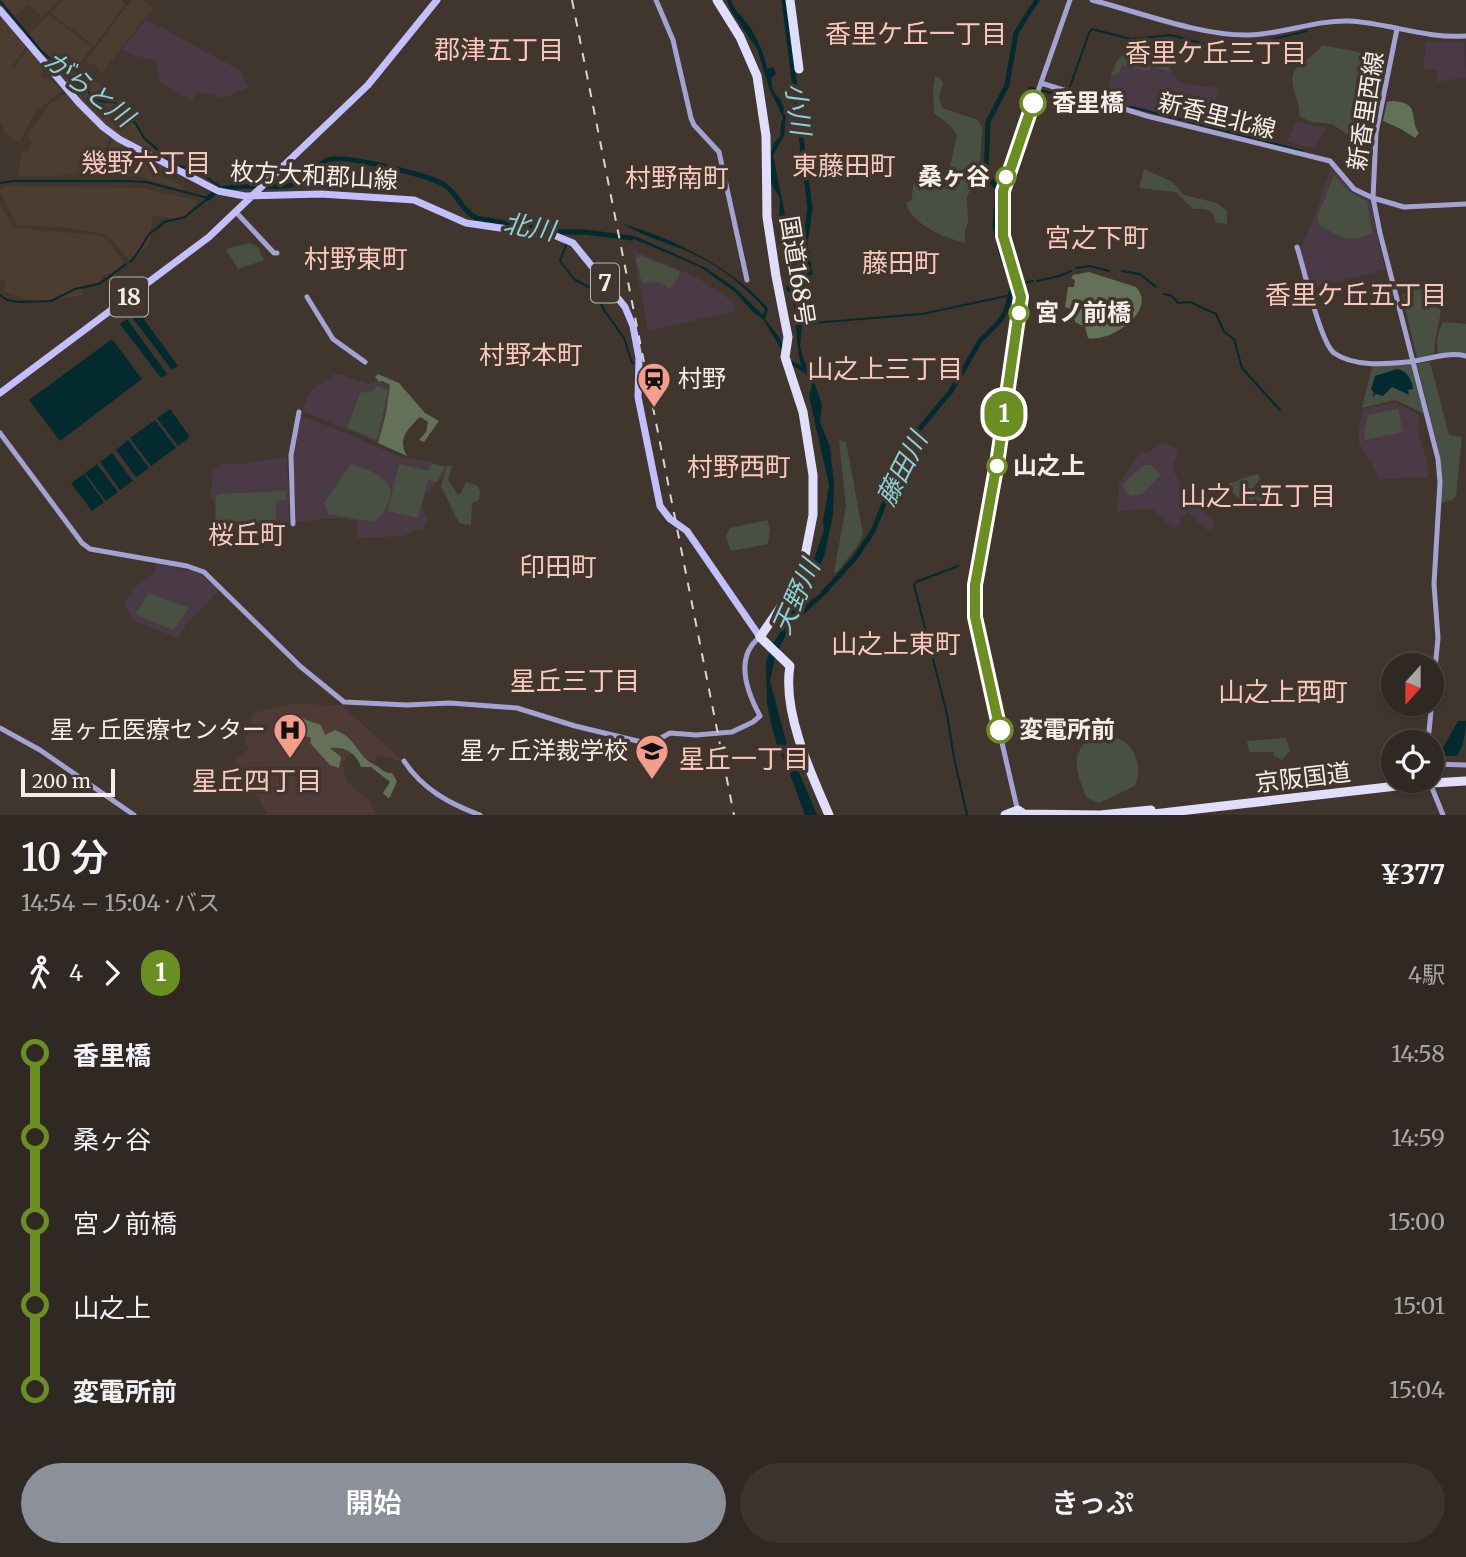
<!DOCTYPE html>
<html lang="ja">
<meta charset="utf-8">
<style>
body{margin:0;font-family:Merriweather,"Noto Sans JP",serif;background:#3c342f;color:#f1f3f6;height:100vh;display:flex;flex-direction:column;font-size:26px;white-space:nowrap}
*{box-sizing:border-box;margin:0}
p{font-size:23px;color:#a8a6a5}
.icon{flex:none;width:38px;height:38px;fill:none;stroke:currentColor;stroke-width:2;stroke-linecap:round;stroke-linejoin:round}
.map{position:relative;height:815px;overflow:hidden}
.details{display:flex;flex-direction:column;background:#302822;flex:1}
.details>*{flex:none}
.badge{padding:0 14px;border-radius:23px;font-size:24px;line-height:46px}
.needle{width:46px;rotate:201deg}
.buttons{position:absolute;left:1381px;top:653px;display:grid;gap:14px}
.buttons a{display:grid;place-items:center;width:63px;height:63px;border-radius:50%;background:#302822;box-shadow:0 2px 5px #0004,0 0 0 2px #4b4440;font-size:35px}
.scale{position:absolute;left:21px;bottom:18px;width:94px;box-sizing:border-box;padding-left:7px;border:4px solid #f4ede8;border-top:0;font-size:19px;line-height:24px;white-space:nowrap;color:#f4ede8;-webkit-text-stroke:5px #40362e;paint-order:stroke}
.map>.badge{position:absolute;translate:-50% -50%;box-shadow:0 0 0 4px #fff}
.legs{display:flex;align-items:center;gap:10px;height:77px;padding:0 21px;font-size:23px}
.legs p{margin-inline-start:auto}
.summary{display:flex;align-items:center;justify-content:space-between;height:119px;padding:0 21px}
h1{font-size:38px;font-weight:600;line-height:52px}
.action{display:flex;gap:14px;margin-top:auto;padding:14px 21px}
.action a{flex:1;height:80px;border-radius:42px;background:#8c9099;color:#fff;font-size:28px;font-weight:600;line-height:80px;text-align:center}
.action a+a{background:#3c342f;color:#f1f3f6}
ul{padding:0 21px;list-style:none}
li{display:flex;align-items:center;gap:24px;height:84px;font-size:26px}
li i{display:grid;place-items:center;width:10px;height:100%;margin:0 9px;background:currentColor}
li i::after{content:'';width:18px;height:18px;margin:-9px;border:5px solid;border-radius:50%;background:#302822}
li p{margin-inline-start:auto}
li:first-child i{background:linear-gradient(#0000 50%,currentColor 0)}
li:last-child i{background:linear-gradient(currentColor 50%,#0000 0)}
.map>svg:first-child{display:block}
</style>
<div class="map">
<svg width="1466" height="815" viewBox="0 0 1466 815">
<rect width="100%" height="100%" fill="#40362e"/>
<path fill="#4d3d31" d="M0,0H60L42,17L29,4L13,18L3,2L0,4Z
M63,0H121L125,4L94,46L51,13Z
M131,0H143L153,8L101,74L95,65L85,63Z
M0,13L26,41L25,48L12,66L15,68L26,50L33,51L38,57L43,69L41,77L49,79L62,90L34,114L19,143L6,133L0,123Z
M49,15L92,47L66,82L47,60L49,57L28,35Z
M78,76L83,82L90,77L101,85L107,93L102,104L113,103L118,107L135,125L144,140L172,165L114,133L94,115L71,88L72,81Z
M65,94L106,132L109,138L96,175L18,176L21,153L29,150L31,145V140L26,137L50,104Z
M113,137L167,166L161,176L183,186L182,190L142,177L103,175L100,173Z
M9,186L142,188L199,201L182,219L152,216L151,237L147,247L130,261L108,235L71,228L17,225L0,192V189Z
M0,203L13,228L97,235L106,239L124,262L114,273L104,275L99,282L83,285V295L36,302L4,292L6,280L0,279Z"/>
<path fill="#4a3a46" d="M146,19L241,71L248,88L223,98L199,92L192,101L160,82L157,61L133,55L122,49Z
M1426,42H1464L1466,77L1437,82L1438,70L1423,69Z
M1122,64L1149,71L1150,66L1172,72L1177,80L1184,84L1219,88L1207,129L1106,101L1104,98L1111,75L1119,74Z
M1297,121L1313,126L1327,127L1314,148L1286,142Z
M1331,167L1352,191L1370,200L1385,270L1310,288L1300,249L1310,228Z
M633,250L696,277L732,301L737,311L648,331Z
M335,374L344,375L357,381L366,382L367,384L378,381L392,387L380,443L302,411L311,390Z
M1395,402L1419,415L1418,431L1427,462L1428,478L1413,477L1378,480L1373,465L1359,443L1358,432L1363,410Z
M300,416L339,430L402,458L422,460L447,467L444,476L425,494L422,506L427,519L423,530H415L404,536L359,538L356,536L358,521L336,518L296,522L293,454Z
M1162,442L1176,448L1178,454L1174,462V472L1187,496L1196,507L1203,510L1212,519L1215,525L1208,531L1188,512L1180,520L1182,523L1173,529L1152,509L1117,511L1119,484L1141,452L1148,453Z
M287,457L289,521L287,523L215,527L214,499L211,498L213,471L223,464H239Z
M156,563L199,573L219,590L187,623L178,638L137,622L132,618L124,603L134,588L155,572Z"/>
<path fill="#4e3a37" d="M291,704L341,705L401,759L402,762L380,755L376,757L375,762L352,753L342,763L347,782L369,800L376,815H268L234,760L249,749L245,741L253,713Z"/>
<path fill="#485141" d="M1133,44L1159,54L1172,72L1151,66L1149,71L1122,65L1119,74L1111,75L1117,61Z
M1322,45L1373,55L1368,84L1381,87L1373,125L1356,140L1332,124L1311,122L1299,116C1301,101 1288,86 1294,72C1300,61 1315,57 1322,45Z
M935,76L939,77L943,83L939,98L942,108L978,120L982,128L979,177L967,196L968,223L965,230V243C945,238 912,225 906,203L912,200L913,184C931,178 935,184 949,190L955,184V179L948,173L957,136L950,125L934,113L933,91Z
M1176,93L1211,101L1207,120L1171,111Z
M1144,169L1171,181L1184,195L1217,203L1227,211V224L1215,222C1214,209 1204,208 1193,209L1176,192L1139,188Z
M1334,175L1348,191L1367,201L1372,233C1345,244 1342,237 1319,225L1317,218Z
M249,243L258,247L264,260L238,269L226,249Z
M641,256L679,271V276L670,289L659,282L642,283L636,258Z
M1437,282C1448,309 1434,327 1434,354L1417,358L1402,295Z
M1446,322L1466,324V355L1438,356L1437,339L1442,323Z
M1413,361L1427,415L1395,400L1362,408L1373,363Z
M1430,362L1449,435L1462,437L1456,496L1452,500L1440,503L1441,460L1417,364Z
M379,386L388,391L377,440L347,428L360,393L374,391L375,388Z
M1398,409L1403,432L1365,440L1364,434L1368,415Z
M839,440L846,442L863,534L856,548L837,572H834L846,506Z
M431,463L445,467L436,482L428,480L418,518L388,511L399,464L429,471Z
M351,464C361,468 374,471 382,478C399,490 386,513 374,522L328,514L324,503Z
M1146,465H1151L1161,475L1142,494L1130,496L1122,486L1134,473Z
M447,466H452L448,480L458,495L461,493L466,482L478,486L480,492L479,500L472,503L471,525L459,523L441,486Z
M1258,474L1260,479L1253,488L1266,498L1259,503L1255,499L1249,502C1239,499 1231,494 1228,484C1239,481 1247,476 1258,474Z
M286,491L287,500L276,501V520H267L266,523L216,526V497L218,494Z
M767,520L770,529L768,544L731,551L726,536L730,528Z
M149,593L189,608L173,630L135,614Z
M1101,735C1130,734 1145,761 1135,786L1099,803L1087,798C1076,773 1066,746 1101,735Z
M1286,738L1290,751L1282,760L1274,756V752H1249L1247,741Z"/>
<path fill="#627157" d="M1393,101C1422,103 1408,118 1419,133L1415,138L1401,129L1383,121L1387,102Z
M1089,272L1136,287C1158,310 1111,343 1088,338L1085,327L1075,322L1074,310L1065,307L1068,287H1074L1075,280L1071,278L1073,275Z
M378,374L399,383L425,413L439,421L424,442L419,440L426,432L428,422L420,417C405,431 398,440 407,456L378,443L386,414L390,385L382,381L379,382L375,377Z
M298,717L321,725L325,735L335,730C358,738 355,756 377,766C383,770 384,773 392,773L397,781L390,797L388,798L383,793L390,782L371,767H361C356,753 345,746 330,748L341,757L339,768L330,765L310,743L311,738L291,731L293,720Z"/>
<path fill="#032b2f" d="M727,0H731C734,10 737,11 743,18C755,32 764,52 767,69L773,67L776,74L771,78L773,91L781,100L786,116L784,136L773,155L785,214L781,225V238L793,253L795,275L802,273L791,286L797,297L802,326L800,346L804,361L812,370L814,382L822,404L820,422L830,447L834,483L833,514L825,554L809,594L805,595L801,605L815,598L827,587L829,591L789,628L775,658L770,681L786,741L817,815H805L790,774L778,748L771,723L767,703L766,662L772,645L787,622L789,611L804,587L824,530L823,522L829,485L809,396L812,385L805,373L790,364L763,319L753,312L735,292L700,267L634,239L625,238V236H635L706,268L734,287L763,315L765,309C743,285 718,264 687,251C666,243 641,235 623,224C673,238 730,267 766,306L768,309L765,319L779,337L790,360L802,366C793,345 800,301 786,289L792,269L791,258L778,242L780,199L771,183L770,166L771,152L774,143L780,137L781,123L783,117L769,88L757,49L731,11Z
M138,311L178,366L172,370L131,316Z
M127,319L167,374L161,378L120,324Z
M112,339L142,379L60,441L29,400Z
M1397,369C1407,370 1412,380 1413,389L1408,390L1409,395L1392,387L1383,396L1376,394L1372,397L1374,393L1371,389L1375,376Z
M170,409L190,437L178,446L157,418Z
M155,420L176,448L151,466L130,438Z
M128,440L149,468L136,477L116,450Z
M112,453L133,481L120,490L100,462Z
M97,464L118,492L106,501L85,473Z
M84,474L104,502L92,511L71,483Z
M1458,721H1466V724L1463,744L1457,756H1438Z"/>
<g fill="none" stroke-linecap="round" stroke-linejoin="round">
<path stroke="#032b2f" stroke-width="2" d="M0,1L41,51L71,76
M75,80L99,101L113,102L118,105L136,124L144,138L169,160L178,166L197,170L222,188
M1069,89L1089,33L1092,29L1131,39L1171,35L1205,44L1228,47L1252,44L1307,31
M1041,90L1117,112H1123
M1127,108L1132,107L1302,151
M0,183L14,181H129L146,182L208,198
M998,189L1030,88L1036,89
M566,245L560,261L574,279L594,290L604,310L624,338L632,363H634
M130,262C138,254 142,246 147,237C151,231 159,228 164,222L185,217L207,199
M1076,268L1090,266L1109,271
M1122,271L1140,274L1156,287
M1037,281L1060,276L1071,271
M1023,283L1033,281
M1164,294L1172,296L1178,303L1190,302L1216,314L1224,332L1234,339L1242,368L1280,410
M0,295L7,300L18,302L51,301L75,289L99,284L126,264
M801,324L922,314L1011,295
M958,566L916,582L914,585L947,714L954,758L967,815"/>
<path stroke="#032b2f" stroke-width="5" d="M784,0L810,208L805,245L810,273L797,276
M208,198C212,195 217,191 221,189C230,185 272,187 286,186C309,183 315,162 332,159C349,156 427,175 443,184C457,192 461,210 476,218L557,232H585L631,238
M824,592L855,558L873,531L902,459L917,432L951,391L980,341L999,322L1006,311L1013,286L1001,253L995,225L998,189L986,175L988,122L1007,85L1016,33L1037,0"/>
<path stroke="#a3a2d2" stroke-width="5" d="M656,0L673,40L691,118L694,125L719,152L747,280
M1092,0C1139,12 1200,36 1249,35C1283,34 1315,20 1349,21C1389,23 1426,39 1466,36
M1397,29L1376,133L1373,198L1380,233L1438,459L1440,482L1434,584L1438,638L1428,742
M1041,83L1147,116L1330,161L1354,189L1373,198L1404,207L1466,204
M66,88L73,77
M235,211L274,253H277
M1297,247C1304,268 1320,342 1334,353C1354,367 1385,364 1408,362C1427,360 1447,351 1466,356
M307,297L333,339L365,362
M0,433L82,543L90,549L187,566L204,572L301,667L344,702L407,705L450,703L517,708L575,726L650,744L670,733L696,735L732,732L753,722L760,716C747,692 734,657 760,637
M293,524L291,455L299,412
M0,728L40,750L134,815
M404,761C422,789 450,804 480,815
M1432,764L1466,765
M1430,783L1443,815
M1018,812L984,665L974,606L975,585L998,457L1021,297L1020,287L1004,236L1003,191L1070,0"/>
<path stroke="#c1bffd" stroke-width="7" d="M0,10L79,103L103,127L119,139L218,191L245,196L321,194L414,200L466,223L556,236L573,243L625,307L633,326L639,358L638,397L660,506L670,519L687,531L760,637
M0,393L209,237L368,85L437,0"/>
<path stroke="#dfdffd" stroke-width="9" d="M717,0L740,37L757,76L766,136L767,217L776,276L788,337L785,357L803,412L813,475V515L803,566L793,589L760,637L790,666C782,711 811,774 829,815
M790,0L799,69
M1005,815L1018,810L1024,814L1100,815
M1100,815L1151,810
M1145,815L1414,784L1466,781"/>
<path stroke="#dbd4ce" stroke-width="2" stroke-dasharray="9 9" stroke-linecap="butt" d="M572,0L734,815"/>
</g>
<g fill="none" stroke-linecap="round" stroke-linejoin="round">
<defs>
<path id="line-1" d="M1000,730L975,617V585L998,457L1021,297L1003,236V191L1033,103"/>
</defs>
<use href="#line-1" stroke="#fff" stroke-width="16"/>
<use href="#line-1" stroke="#6b8e23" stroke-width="10"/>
</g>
<defs>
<symbol id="station-pin" viewBox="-11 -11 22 30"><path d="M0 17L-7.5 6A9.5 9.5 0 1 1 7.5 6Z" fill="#f49d8b" stroke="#40362e"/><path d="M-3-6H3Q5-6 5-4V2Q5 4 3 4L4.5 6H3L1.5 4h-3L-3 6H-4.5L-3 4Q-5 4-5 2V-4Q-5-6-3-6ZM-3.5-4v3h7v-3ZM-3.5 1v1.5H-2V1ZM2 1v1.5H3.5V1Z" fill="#111"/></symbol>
<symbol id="hospital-pin" viewBox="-11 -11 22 30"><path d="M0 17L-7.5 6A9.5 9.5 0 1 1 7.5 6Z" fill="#f49d8b" stroke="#40362e"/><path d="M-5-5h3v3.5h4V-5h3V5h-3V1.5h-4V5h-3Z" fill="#111"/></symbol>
<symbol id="university-pin" viewBox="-11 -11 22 30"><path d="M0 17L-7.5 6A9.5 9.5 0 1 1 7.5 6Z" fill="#f49d8b" stroke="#40362e"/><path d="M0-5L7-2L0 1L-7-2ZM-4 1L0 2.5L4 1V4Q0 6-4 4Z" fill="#111"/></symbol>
</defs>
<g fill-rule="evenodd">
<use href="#station-pin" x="635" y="360" width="38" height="52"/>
<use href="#hospital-pin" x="271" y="711" width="38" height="52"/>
<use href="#university-pin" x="633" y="732" width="38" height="52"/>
</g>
<g fill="#fff" stroke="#6b8e23" stroke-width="3.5">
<circle cx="1033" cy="103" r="12"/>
<circle cx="1006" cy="177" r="9"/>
<circle cx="1019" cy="313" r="9"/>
<circle cx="997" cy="466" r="9"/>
<circle cx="1000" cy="730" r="12"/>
</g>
<g text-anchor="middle" stroke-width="7" stroke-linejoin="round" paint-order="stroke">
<g fill="#40362e" stroke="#beb6b0" stroke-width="2">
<rect x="591" y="263.5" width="28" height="39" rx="5"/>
<rect x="110" y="277.5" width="38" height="39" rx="5"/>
</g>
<g font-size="23" font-weight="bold" fill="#f4ede8">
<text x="605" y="291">7</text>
<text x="129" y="305">18</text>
</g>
<g font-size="24" font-weight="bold" fill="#f4ede8" stroke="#40362e" text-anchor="start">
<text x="1052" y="111">香里橋</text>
<text x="990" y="185" text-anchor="end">桑ヶ谷</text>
<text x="1035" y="321">宮ノ前橋</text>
<text x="1013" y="474">山之上</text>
<text x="1019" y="738">変電所前</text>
</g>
<g font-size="24" fill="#f4ede8" stroke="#40362e">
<text transform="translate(1366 111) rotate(-81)" y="8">新香里西線</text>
<text transform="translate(1217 116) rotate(14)" y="8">新香里北線</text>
<text transform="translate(314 176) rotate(3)" y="8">枚方大和郡山線</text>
<text transform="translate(797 271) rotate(81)" y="8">国道168号</text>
<text transform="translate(1303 778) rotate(-7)" y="8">京阪国道</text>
</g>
<g font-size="24" fill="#f4ede8" stroke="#40362e" text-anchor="end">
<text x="678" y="387" text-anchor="start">村野</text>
<text x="266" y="738">星ヶ丘医療センター</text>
<text x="628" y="759">星ヶ丘洋裁学校</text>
</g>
<g font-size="26" fill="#f9c7bc" stroke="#40362e">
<text x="916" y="43">香里ケ丘一丁目</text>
<text x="499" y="59">郡津五丁目</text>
<text x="1216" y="62">香里ケ丘三丁目</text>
<text x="146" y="172">幾野六丁目</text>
<text x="844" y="175">東藤田町</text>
<text x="677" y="187">村野南町</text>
<text x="1097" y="247">宮之下町</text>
<text x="356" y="268">村野東町</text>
<text x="901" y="272">藤田町</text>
<text x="1356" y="304">香里ケ丘五丁目</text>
<text x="531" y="364">村野本町</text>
<text x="885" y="378">山之上三丁目</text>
<text x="739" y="476">村野西町</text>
<text x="1258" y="505">山之上五丁目</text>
<text x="247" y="544">桜丘町</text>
<text x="558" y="576">印田町</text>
<text x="896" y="653">山之上東町</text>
<text x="575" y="690">星丘三丁目</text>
<text x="1283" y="701">山之上西町</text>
<text x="744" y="768">星丘一丁目</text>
<text x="257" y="790">星丘四丁目</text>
</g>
<g font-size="26" font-style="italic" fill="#88d1d9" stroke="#40362e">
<text transform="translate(89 89) rotate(38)" y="9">がらと川</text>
<text transform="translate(798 109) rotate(83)" y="9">小川</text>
<text transform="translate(529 227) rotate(9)" y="9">北川</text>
<text transform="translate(902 469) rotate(-63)" y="9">藤田川</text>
<text transform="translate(796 597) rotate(-66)" y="9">天野川</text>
</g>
</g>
</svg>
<div class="buttons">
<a><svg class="needle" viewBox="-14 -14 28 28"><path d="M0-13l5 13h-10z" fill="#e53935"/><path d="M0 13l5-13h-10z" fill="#a8a6a5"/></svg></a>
<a><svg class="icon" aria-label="locate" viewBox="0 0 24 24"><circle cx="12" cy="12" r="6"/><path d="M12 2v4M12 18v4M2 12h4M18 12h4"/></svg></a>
</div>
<div class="scale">200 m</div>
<b class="badge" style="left:1004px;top:414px;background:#6b8e23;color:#fff">1</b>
</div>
<section class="details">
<div class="summary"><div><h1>10 分</h1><p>14:54 – 15:04 · バス</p></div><b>¥377</b></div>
<div class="legs"><svg class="icon" aria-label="walk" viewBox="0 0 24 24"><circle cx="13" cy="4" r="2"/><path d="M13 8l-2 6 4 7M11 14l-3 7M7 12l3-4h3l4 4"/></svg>4<svg class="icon" aria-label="forward" viewBox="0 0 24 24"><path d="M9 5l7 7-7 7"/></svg><b class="badge" style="background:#6b8e23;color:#fff">1</b><p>4駅</p></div>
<ul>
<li><i style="color:#6b8e23"></i><b>香里橋</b><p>14:58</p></li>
<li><i style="color:#6b8e23"></i><span>桑ヶ谷</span><p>14:59</p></li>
<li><i style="color:#6b8e23"></i><span>宮ノ前橋</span><p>15:00</p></li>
<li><i style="color:#6b8e23"></i><span>山之上</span><p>15:01</p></li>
<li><i style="color:#6b8e23"></i><b>変電所前</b><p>15:04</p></li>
</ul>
<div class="action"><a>開始</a><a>きっぷ</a></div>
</section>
